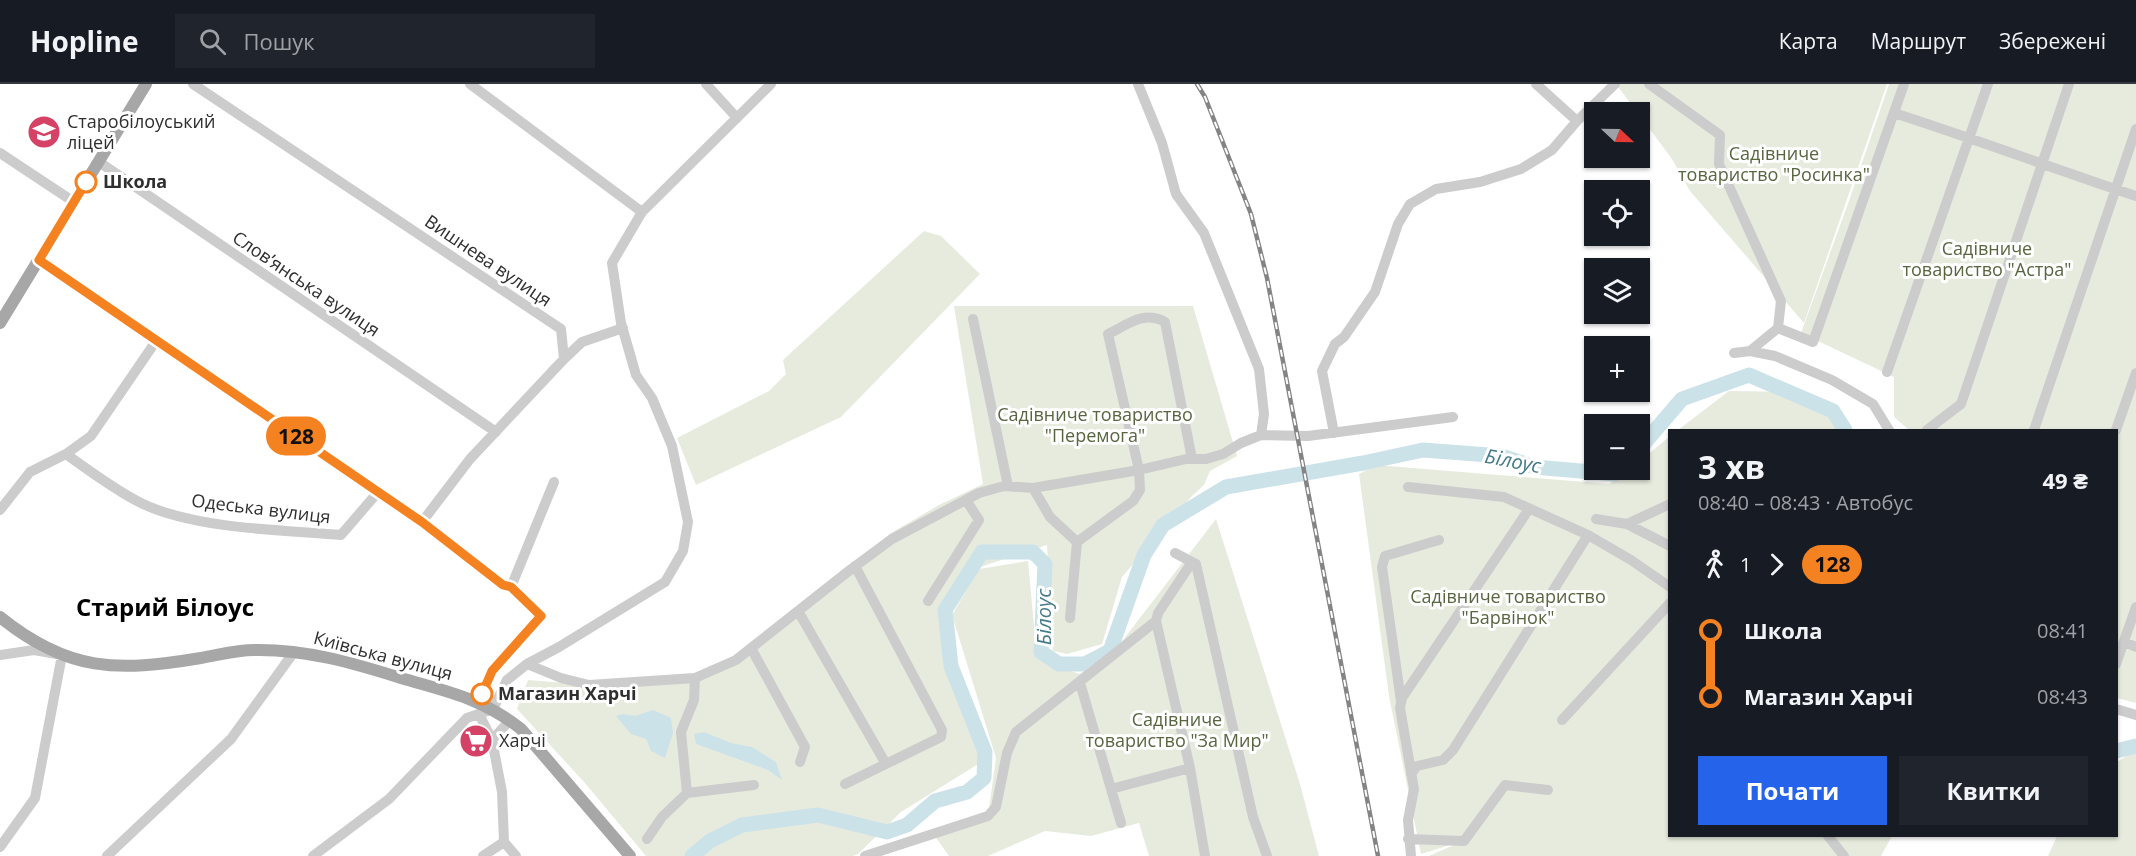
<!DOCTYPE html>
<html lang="uk">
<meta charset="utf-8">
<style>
body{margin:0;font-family:"Open Sans",sans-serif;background:#20242c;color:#f1f3f6;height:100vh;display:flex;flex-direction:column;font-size:22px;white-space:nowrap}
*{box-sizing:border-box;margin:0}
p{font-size:20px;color:#9ea1a6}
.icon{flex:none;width:33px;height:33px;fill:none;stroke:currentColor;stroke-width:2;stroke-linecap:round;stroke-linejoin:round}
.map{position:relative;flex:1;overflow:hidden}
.panel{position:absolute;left:1668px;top:345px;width:450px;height:408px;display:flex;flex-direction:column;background:#171b24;border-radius:0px;box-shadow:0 2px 4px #0004}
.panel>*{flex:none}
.badge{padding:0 12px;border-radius:20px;font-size:21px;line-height:39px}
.needle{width:39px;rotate:112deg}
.buttons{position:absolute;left:1584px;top:18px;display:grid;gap:12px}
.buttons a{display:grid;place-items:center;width:66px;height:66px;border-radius:0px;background:#171b24;box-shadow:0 2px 4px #0004;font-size:30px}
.map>.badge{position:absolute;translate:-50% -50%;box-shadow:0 0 0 3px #fff}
.legs{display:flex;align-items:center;gap:9px;height:66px;padding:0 30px;font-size:20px}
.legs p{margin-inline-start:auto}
.head{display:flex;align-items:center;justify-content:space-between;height:102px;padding:0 30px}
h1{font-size:33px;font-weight:700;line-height:45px}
.button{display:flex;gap:12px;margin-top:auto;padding:12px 30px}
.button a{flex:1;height:69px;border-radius:0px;background:#2563eb;color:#fff;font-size:24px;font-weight:700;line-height:69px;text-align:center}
.button a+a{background:#20242c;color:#f1f3f6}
ul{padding:0 30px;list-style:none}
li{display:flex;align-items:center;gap:21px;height:66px;font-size:22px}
li i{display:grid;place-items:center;width:9px;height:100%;margin:0 8px;background:currentColor}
li i::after{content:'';width:15px;height:15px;margin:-8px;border:4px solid;border-radius:50%;background:#171b24}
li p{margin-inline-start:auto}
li:first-child i{background:linear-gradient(#0000 50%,currentColor 0)}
li:last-child i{background:linear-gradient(currentColor 50%,#0000 0)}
header{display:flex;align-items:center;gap:36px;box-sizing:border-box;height:84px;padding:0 30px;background:#171b24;border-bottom:2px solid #363941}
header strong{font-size:28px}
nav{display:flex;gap:33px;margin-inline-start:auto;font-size:21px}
.search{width:420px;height:54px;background:#20242c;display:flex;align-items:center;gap:15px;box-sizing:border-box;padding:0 21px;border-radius:0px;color:#9ea1a6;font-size:22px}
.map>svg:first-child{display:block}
</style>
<header>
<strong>Hopline</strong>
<div class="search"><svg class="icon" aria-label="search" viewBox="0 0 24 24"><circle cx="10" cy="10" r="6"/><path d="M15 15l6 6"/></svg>Пошук</div>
<nav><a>Карта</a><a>Маршрут</a><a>Збережені</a></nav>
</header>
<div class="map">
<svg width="2136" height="772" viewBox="0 0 2136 772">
<rect width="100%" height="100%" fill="#fff"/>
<path fill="#e7ebde" d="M1616,0H1887L1804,239L1690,107L1672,75L1640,32V28H1637Z
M1889,0H2136V619L2117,614L2116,346H1909L1894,333V293L1801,249L1850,114Z
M924,147L941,152L980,190L841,333L696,401L677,354L769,307L786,290L783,276Z
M954,222H1193L1237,372L1210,387L1204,401L1192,412L1122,493L1102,560L1067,570L1053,567L1047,461L965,488L946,519L940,544L963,621L983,677L901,728L858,770L853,772H646L584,698L517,625L528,596L589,601L716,588L891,449L939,421L983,400Z
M1729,307L1793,308L1832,330L1837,346H1678Z
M1669,353L1670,752H1892L1881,772H1429L1463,757L1421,770L1389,612L1359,390L1376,381L1609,400L1628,386H1640V377Z
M1216,435L1300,700L1319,772H1149L1139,739L1091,752L1045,747L988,772H949L934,751L988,732L996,674L952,531L979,485L1028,477L1037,574L1079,590L1113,569Z
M2134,667H2136V772H2048L2057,752H2116L2117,678Z"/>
<path fill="#cce2e9" d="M653,626L671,634L673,649L665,674L651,667L646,655L631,650L616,632L623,630L635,632Z
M704,648L731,659L752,663L776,678L782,696L768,686L696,660L694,650Z"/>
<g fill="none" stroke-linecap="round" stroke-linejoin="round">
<path stroke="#cce2e9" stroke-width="15" d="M1640,364L1682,315L1749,291L1833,327L1845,346
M2116,667L2136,662
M692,772L710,757L742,741L818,731L887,748L907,741L935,717L967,708L984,694L985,668L951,582L945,526L982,468H1033L1045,480L1041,568L1059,580H1085L1110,567L1144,471L1163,441L1226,403L1363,379L1423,366L1502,372L1534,383L1615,390L1619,386"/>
<path stroke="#ccc" stroke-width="10" d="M193,0L561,245L564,275
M470,0L642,128
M706,0L737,34
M1138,0L1162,59L1176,110L1204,149L1259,285L1264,330L1261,351
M1536,0L1577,37
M1649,0L1720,51L1719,80L1781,217L1778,244
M1894,29C1975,55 2055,85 2136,112
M0,69L74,118
M99,78L496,348
M39,176L422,438L503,501L511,503L554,398
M973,235L1008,402
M1750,267L1778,244L1813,258L1904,0
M1734,269L1750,267L1775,272L1832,296L1873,320L1889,346
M1887,288L1988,0
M1927,346L1961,320L2069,0
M2034,346L2136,45
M2116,346L2136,289
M1334,349L1322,287L1335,260L1344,253L1375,208L1398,140L1410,120L1436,105L1480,98L1521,85L1552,66L1577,37L1615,0
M66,370C88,386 118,408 143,420C197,445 281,446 341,451L378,408
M1408,403L1504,413L1588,451L1631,476L1670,503
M1033,404L1050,433L1077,458
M0,426L30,388L66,370L91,352L156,257
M1596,435L1627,440L1670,462
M422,438L470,375L564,275L582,258L623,244
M1627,440L1670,420
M1175,469L1196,480L1253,733L1267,772
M1192,478L1158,529L1156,537L1190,684L1205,772
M928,517L979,436L966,416
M798,527L886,680
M1070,534L1077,458L1133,417L1140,406L1139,386L1108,250C1127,241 1144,226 1165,238L1192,375
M2124,558L2136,563
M751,564L805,663L800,678
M0,571L34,566L62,571L35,714L0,763
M527,580L559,563L665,498L683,467L688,438L672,362L652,314L636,291L621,239L612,179L642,128L771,0
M2116,580L2136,523
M1080,599L1121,739
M1401,617L1382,483L1385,472L1439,456
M479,618L492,587L541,532L511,503
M2116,625L2136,631
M479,630L492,656
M510,636L492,656L502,708L504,758L516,772
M1562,636L1670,519
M1411,690L1417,682L1443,676L1453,666L1588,451
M845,700L941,653L942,646L855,482
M1111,705L1190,684
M687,709L754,701
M1828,752L1844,772
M647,755L662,733L687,709L681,648L694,616L695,594
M1408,755L1464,757L1505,701L1548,706
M107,772L231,655L294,568
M313,772L389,715L467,634L493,625L507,596L527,580L561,594L589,601L695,594L736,576L850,486L892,455L979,409L1004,402L1033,404L1139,386L1186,375H1206L1223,370L1241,359L1261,351L1308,352L1453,333
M483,772L504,758
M865,772L988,732L996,723L1007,669L1016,648L1156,537
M1411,772L1408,736L1414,705L1400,624L1402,614L1529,425"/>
<path stroke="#a7a7a7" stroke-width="12" d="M0,239L146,0
M0,533C68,588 117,588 201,574C219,571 236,566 254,566C306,565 353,579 401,594C448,608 482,614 521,645L630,772"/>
<defs>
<path id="rail" d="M1197,0L1205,13L1251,130L1267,194L1378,772"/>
</defs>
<use href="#rail" stroke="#848484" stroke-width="4.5"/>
<use href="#rail" stroke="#fff" stroke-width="2" stroke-dasharray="7" stroke-linecap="butt"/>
</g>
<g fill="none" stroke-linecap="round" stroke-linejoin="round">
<defs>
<path id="line-1" d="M86,98L39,176L422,438L503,501L511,503L541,532L492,587L482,610"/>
</defs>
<use href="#line-1" stroke="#fff" stroke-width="14"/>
<use href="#line-1" stroke="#f58220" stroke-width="9"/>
</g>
<defs>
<symbol id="school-disc" viewBox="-11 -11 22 22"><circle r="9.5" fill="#d44265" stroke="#fff"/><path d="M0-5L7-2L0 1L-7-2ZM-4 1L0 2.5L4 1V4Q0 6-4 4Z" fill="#fff"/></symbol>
<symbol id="supermarket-disc" viewBox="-11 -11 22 22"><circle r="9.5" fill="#d44265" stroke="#fff"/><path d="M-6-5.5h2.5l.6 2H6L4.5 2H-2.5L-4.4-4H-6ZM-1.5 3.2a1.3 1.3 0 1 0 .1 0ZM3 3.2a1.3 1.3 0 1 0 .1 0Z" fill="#fff"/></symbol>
</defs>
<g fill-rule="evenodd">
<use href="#school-disc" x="25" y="29" width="38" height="38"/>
<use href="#supermarket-disc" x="457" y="638" width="38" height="38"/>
</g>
<g fill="#fff" stroke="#f58220" stroke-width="3">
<circle cx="86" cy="98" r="10"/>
<circle cx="482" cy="610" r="10"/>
</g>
<g text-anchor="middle" stroke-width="6" stroke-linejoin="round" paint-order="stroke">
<g font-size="18" fill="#2f2f2f" stroke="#fff" text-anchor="start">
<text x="67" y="44">Старобілоуський<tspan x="67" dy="21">ліцей</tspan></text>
<text x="499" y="663">Харчі</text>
</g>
<g font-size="18" fill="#586640" stroke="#fff">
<text x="1774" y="76">Садівниче<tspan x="1774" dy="21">товариство "Росинка"</tspan></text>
<text x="1987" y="171">Садівниче<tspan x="1987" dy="21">товариство "Астра"</tspan></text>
<text x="1095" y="337">Садівниче товариство<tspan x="1095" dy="21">"Перемога"</tspan></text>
<text x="1508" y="519">Садівниче товариство<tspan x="1508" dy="21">"Барвінок"</tspan></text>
<text x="1177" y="642">Садівниче<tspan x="1177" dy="21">товариство "За Мир"</tspan></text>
</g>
<g font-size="18" font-weight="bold" fill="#2f2f2f" stroke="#fff" text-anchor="start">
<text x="103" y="104">Школа</text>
<text x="498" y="616">Магазин Харчі</text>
</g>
<g font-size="18" fill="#2f2f2f" stroke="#fff">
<text transform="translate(488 177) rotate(34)" y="6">Вишнева вулиця</text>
<text transform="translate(306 200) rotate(34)" y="6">Словʼянська вулиця</text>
<text transform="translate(261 425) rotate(7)" y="6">Одеська вулиця</text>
<text transform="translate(383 572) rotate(15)" y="6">Київська вулиця</text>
</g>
<g font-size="20" font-style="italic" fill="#457a89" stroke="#fff">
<text transform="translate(1513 377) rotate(11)" y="7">Білоус</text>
<text transform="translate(1044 533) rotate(-90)" y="7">Білоус</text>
</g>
<g font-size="24" font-weight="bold" fill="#000" stroke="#fff">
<text x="165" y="532">Старий Білоус</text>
</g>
</g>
</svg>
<div class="buttons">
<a><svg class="needle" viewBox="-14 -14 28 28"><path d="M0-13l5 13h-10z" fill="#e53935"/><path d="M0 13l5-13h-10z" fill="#9ea1a6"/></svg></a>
<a><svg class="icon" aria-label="locate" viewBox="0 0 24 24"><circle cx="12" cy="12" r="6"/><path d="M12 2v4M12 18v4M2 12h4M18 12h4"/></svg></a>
<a><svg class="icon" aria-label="layers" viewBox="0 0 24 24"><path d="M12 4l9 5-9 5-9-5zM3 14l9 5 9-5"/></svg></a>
<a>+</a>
<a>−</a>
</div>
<b class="badge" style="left:296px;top:352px;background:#f58220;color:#111">128</b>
<section class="panel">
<div class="head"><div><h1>3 хв</h1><p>08:40 – 08:43 · Автобус</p></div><b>49 ₴</b></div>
<div class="legs"><svg class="icon" aria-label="walk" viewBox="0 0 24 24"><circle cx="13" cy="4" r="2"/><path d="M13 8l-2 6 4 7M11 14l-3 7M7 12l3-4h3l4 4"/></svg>1<svg class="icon" aria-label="forward" viewBox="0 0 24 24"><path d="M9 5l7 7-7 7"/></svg><b class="badge" style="background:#f58220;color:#111">128</b></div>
<ul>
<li><i style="color:#f58220"></i><b>Школа</b><p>08:41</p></li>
<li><i style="color:#f58220"></i><b>Магазин Харчі</b><p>08:43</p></li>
</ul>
<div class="button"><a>Почати</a><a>Квитки</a></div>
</section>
</div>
